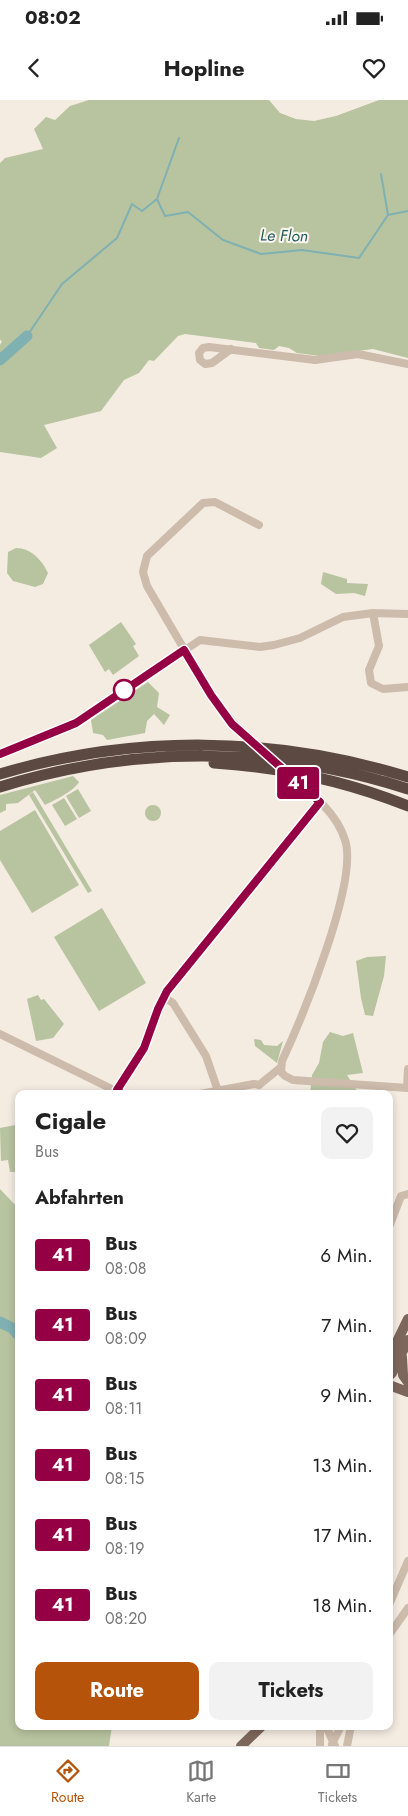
<!DOCTYPE html>
<html lang="de">
<style>
body{margin:0;font-family:Jost,sans-serif;background:#f2f2f2;color:#222;height:100vh;display:flex;flex-direction:column;font-size:19px;white-space:nowrap}
*{box-sizing:border-box;margin:0}
p{font-size:16px;color:#767676}
.icon{flex:none;width:28px;height:28px;fill:none;stroke:currentColor;stroke-width:2;stroke-linecap:round;stroke-linejoin:round}
.map{position:relative;flex:1;overflow:hidden}
.drawer{position:absolute;left:15px;top:990px;width:378px;height:640px;display:flex;flex-direction:column;background:#fff;border-radius:10px;box-shadow:0 2px 8px #0003}
.drawer>*{flex:none}
.badge{padding:0 10px;border-radius:4px;font-size:18px;line-height:32px}
.map>.badge{position:absolute;translate:-50% -50%;box-shadow:0 0 0 2px #fff}
h2{padding:0 20px;font-size:19px;line-height:45px}
.round{display:grid;place-items:center;flex:none;width:52px;height:52px;border-radius:10px;background:#f2f2f2}
.head{display:flex;align-items:center;justify-content:space-between;height:85px;padding:0 20px}
h1{font-size:24px;font-weight:700;line-height:38px}
.action{display:flex;gap:10px;margin-top:auto;padding:10px 20px}
.action a{flex:1;height:58px;border-radius:10px;background:#b45309;color:#fff;font-size:20px;font-weight:700;line-height:58px;text-align:center}
.action a+a{background:#f2f2f2;color:#222}
ul{padding:0;list-style:none}
li{display:flex;align-items:center;gap:15px;height:70px;padding:0 20px}
li div{flex:1}
li b{display:block;font-size:19px}
li em{font-style:normal}
li .badge{min-width:55px;font-weight:700;text-align:center}
.status{display:flex;justify-content:space-between;align-items:center;height:35px;padding:0 25px;background:#fff;direction:ltr}
.status svg{height:14px;fill:currentColor}
header{display:flex;justify-content:space-between;align-items:center;height:65px;padding:0 20px;background:#fff;font-size:22px;font-weight:700}
.dock{display:flex;justify-content:space-around;align-items:center;height:70px;border-top:1px solid #e0e0e0;background:#fff;font-size:14px;color:#767676}
.dock a{display:grid;justify-items:center;gap:2px}
.dock .current{color:#b45309}
.map>svg:first-child{display:block}
</style>
<div class="status"><b>08:02</b><svg viewBox="0 0 49 12"><path d="M0 12V9h3v3zM5 12V6h3v6zM10 12V3h3v9zM15 12V0h3v12zM26 1h20v11H26zM47 4h2v5h-2z"/></svg></div>
<header><svg class="icon" aria-label="back" viewBox="0 0 24 24"><path d="M15 5l-7 7 7 7"/></svg>Hopline<svg class="icon" aria-label="heart" viewBox="0 0 24 24"><path d="M12 20l-8-8c-3-5 5-10 8-4 3-6 11-1 8 4z"/></svg></header>
<div class="map">
<svg width="408" height="1646" viewBox="0 0 408 1646">
<rect width="100%" height="100%" fill="#f4ebe1"/>
<path fill="#b8c4a0" d="M89,0H269L280,13L296,19L314,21L336,16L379,0H408V258L373,249L320,256L297,253L289,248L279,246L274,250L259,248L256,243L185,234L178,236L154,261L149,260L139,273L124,280L101,311L44,325L57,348L41,358L0,352V245L2,241L0,240V63L5,58L43,49L34,29L46,17L55,20L70,6Z
M16,448C31,448 42,460 48,473L43,484L35,487L13,481L7,473L8,452Z
M323,472L347,479V483L368,484L365,496L354,493L336,494L321,484Z
M121,522L136,544L133,546L139,556L113,575L109,569L105,572L89,545Z
M148,582L159,593L157,607L170,615L164,625L154,614L147,621L145,633L107,640L103,635L93,633L91,620Z
M73,676L79,682C74,691 55,700 45,705L35,690L18,703L6,704V710L0,713V695Z
M78,689L91,711L79,718L66,696Z
M33,692L92,791L88,793L29,695Z
M64,698L77,719L65,726L52,705Z
M145 713a8 8 0 1 1 16 0a8 8 0 1 1-16 0Z
M35,710L79,785L32,813L0,760V731Z
M102,808L146,883L99,911L54,837Z
M386,856L384,876L373,916L365,915L361,898L356,861L367,857Z
M38,895L41,900L44,899L64,924L53,938L36,941L27,899Z
M330,932L343,936L353,933L363,973L347,975L359,994H310L312,975L319,963L323,942Z
M254,939L261,940L264,945L277,946L283,941L277,963L255,946Z
M15,1025L19,1072H10L8,1060L1,1061L0,1028Z
M0,1089L19,1109V1626H112L109,1646H0Z"/>
<g fill="none" stroke-linecap="round" stroke-linejoin="round">
<path stroke="#7fb0b2" stroke-width="2" d="M381,74L388,115
M157,99L179,38
M27,236L62,184L117,138L132,104L142,111L157,99L165,116L188,112L223,140L261,154L302,150L359,158L388,115L408,111"/>
<path stroke="#7fb0b2" stroke-width="11" d="M0,260L27,236
M0,1222L12,1228L19,1236"/>
<path stroke="#cdbbac" stroke-width="8" d="M231,249L212,263L205,264L200,260L199,253L203,248L209,247L315,260L358,254L408,264
M373,513L379,546L369,570L371,583L383,589L408,587
M244,636L211,595L147,486L143,472L147,456L203,403L215,402L259,425
M0,655L76,623L200,540L260,547L274,545L300,538L343,517L373,513L408,514
M294,680C315,696 337,714 345,740C359,781 302,918 282,961L281,972L285,976L293,980L408,988
M164,897L173,903L206,956L218,991
M0,934L122,994
M259,985L280,968
M407,988L408,969
M117,990L141,955L158,909L175,880L320,702
M200,994L254,984L259,985
M389,1127L401,1096L408,1094
M389,1505L408,1461
M389,1535L408,1508
M320,1626V1646
M326,1626L335,1646
M332,1644L341,1626
M347,1646L351,1626"/>
<path stroke="#7d675c" stroke-width="10" d="M402,1257L403,1275L408,1282
M389,1258L408,1219
M389,1276L392,1273L408,1240
M389,1285L408,1292
M241,1646L262,1626"/>
<path stroke="#5c4a42" stroke-width="11" d="M214,663C280,667 346,681 408,706
M0,674C134,634 274,636 408,677
M0,687C134,645 275,646 408,689"/>
</g>
<g fill="none" stroke-linecap="round" stroke-linejoin="round">
<defs>
<path id="line" d="M0,654L76,623L184,550L211,595L232,624L320,702L167,891L158,909L144,948L117,990L122,994"/>
</defs>
<use href="#line" stroke="#fff" stroke-width="11"/>
<use href="#line" stroke="#940043" stroke-width="8"/>
</g>
<circle fill="#fff" stroke="#940043" stroke-width="2.5" cx="124" cy="590" r="10"/>
<g text-anchor="middle" stroke-width="4" stroke-linejoin="round" paint-order="stroke">
<g font-size="16" font-style="italic" fill="#1f5a5e" stroke="#fbf5ee">
<text transform="translate(284 135) rotate(1)" y="6">Le Flon</text>
</g>
</g>
</svg>
<b class="badge" style="left:298px;top:683px;background:#940043;color:#fff">41</b>
<section class="drawer">
<div class="head"><div><h1>Cigale</h1><p>Bus</p></div><a class="round"><svg class="icon" aria-label="heart" viewBox="0 0 24 24"><path d="M12 20l-8-8c-3-5 5-10 8-4 3-6 11-1 8 4z"/></svg></a></div>
<h2>Abfahrten</h2>
<ul>
<li><span class="badge" style="background:#940043;color:#fff">41</span><div><b>Bus</b><p>08:08</p></div><em>6 Min.</em></li>
<li><span class="badge" style="background:#940043;color:#fff">41</span><div><b>Bus</b><p>08:09</p></div><em>7 Min.</em></li>
<li><span class="badge" style="background:#940043;color:#fff">41</span><div><b>Bus</b><p>08:11</p></div><em>9 Min.</em></li>
<li><span class="badge" style="background:#940043;color:#fff">41</span><div><b>Bus</b><p>08:15</p></div><em>13 Min.</em></li>
<li><span class="badge" style="background:#940043;color:#fff">41</span><div><b>Bus</b><p>08:19</p></div><em>17 Min.</em></li>
<li><span class="badge" style="background:#940043;color:#fff">41</span><div><b>Bus</b><p>08:20</p></div><em>18 Min.</em></li>
</ul>
<div class="action"><a>Route</a><a>Tickets</a></div>
</section>
</div>
<nav class="dock">
<a class="current"><svg class="icon" aria-label="directions" viewBox="0 0 24 24"><path d="M12 3l9 9-9 9-9-9zM9 14v-3h6M13 9l2 2-2 2"/></svg>Route</a>
<a><svg class="icon" aria-label="map" viewBox="0 0 24 24"><path d="M3 6l6-2 6 2 6-2v14l-6 2-6-2-6 2zM9 4v14M15 6v14"/></svg>Karte</a>
<a><svg class="icon" aria-label="tickets" viewBox="0 0 24 24"><path d="M3 7h18v10H3zM15 7v10"/></svg>Tickets</a>
</nav>
